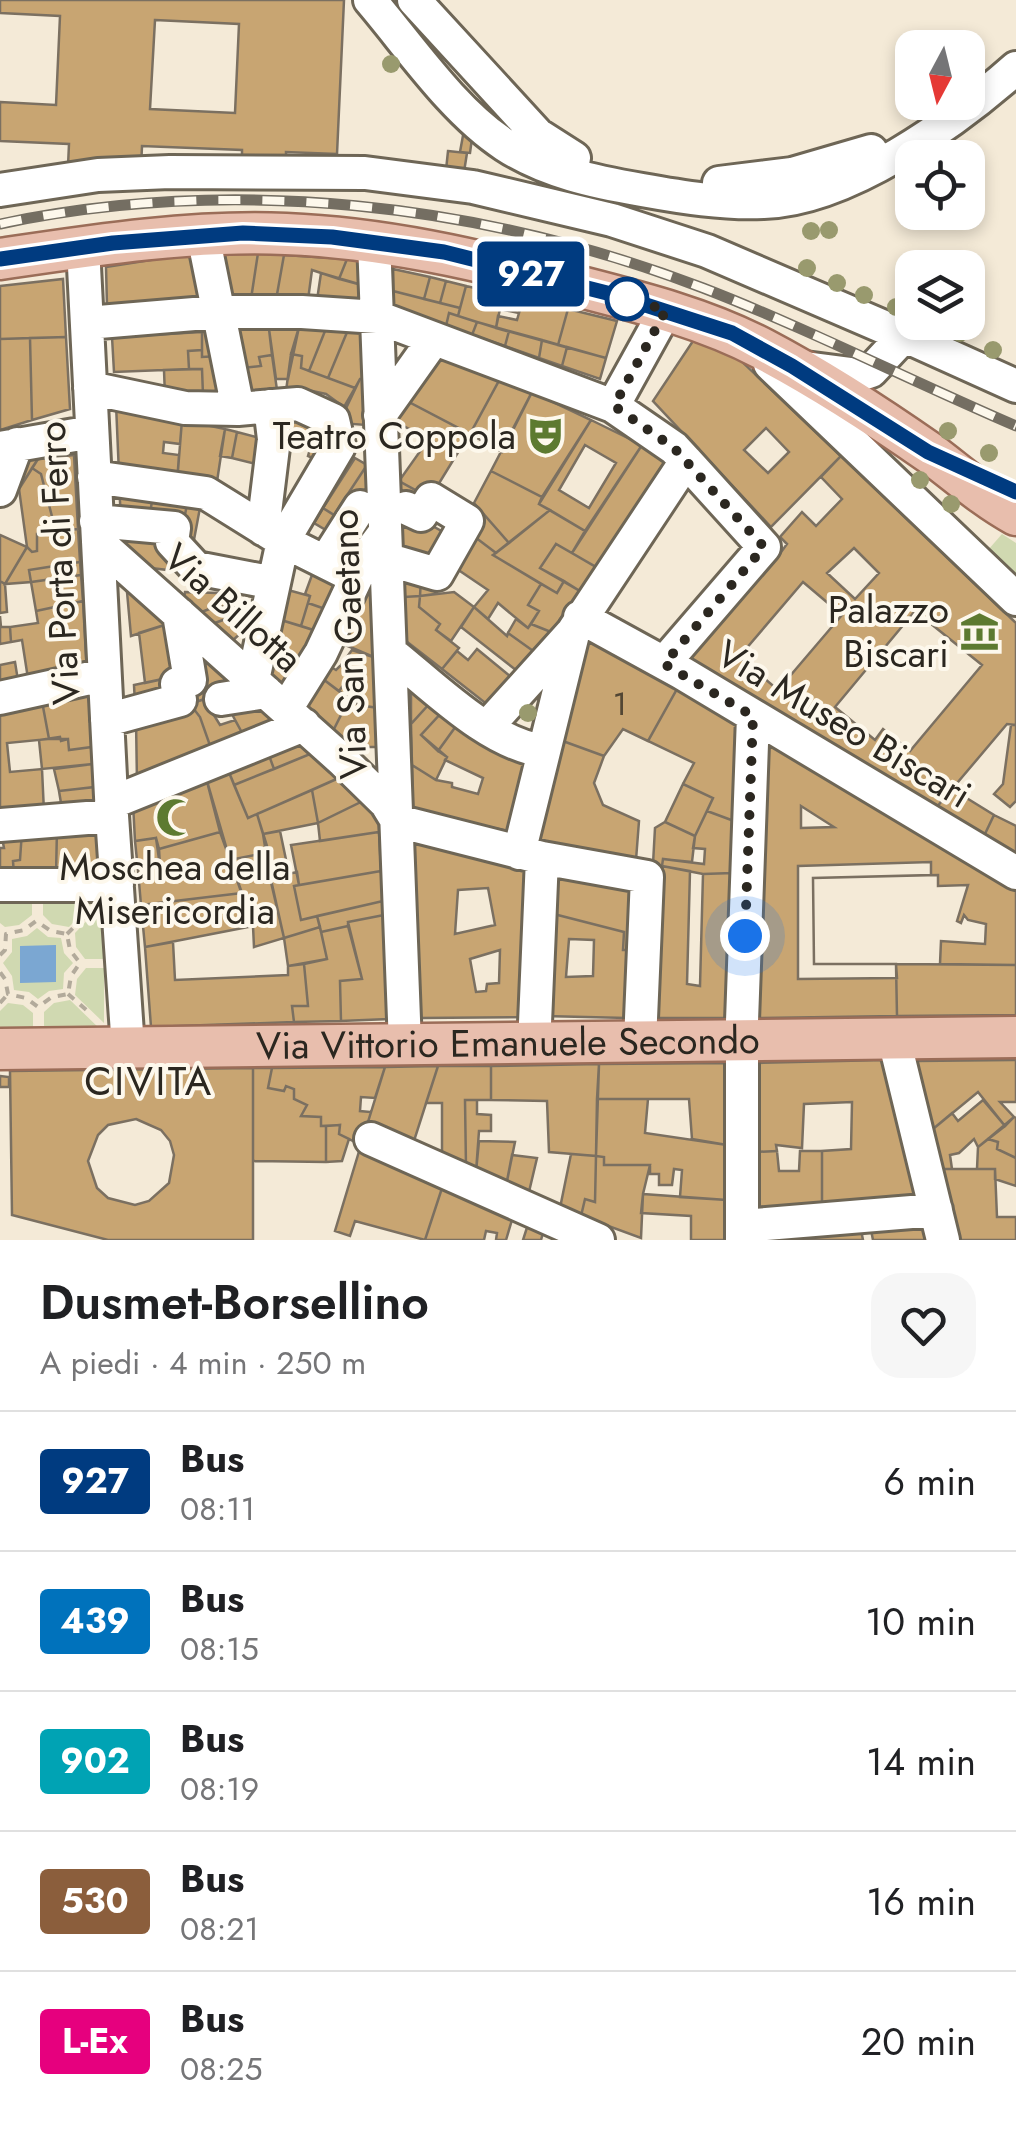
<!DOCTYPE html>
<html lang="it">
<meta charset="utf-8">
<style>
body{margin:0;font-family:Jost,sans-serif;background:#f6f6f6;color:#202124;height:100vh;display:flex;flex-direction:column;font-size:38px;white-space:nowrap}
*{box-sizing:border-box;margin:0}
p{font-size:32px;color:#757577}
.icon{flex:none;width:55px;height:55px;fill:none;stroke:currentColor;stroke-width:2;stroke-linecap:round;stroke-linejoin:round}
.map{position:relative;height:1240px;overflow:hidden}
.sheet{display:flex;flex-direction:column;background:#fff;flex:1}
.sheet>*{flex:none}
.badge{padding:0 20px;border-radius:8px;font-size:35px;line-height:65px}
.needle{width:65px;rotate:187deg}
.buttons{position:absolute;left:895px;top:30px;display:grid;gap:20px}
.buttons a{display:grid;place-items:center;width:90px;height:90px;border-radius:20px;background:#fff;box-shadow:0 5px 15px #0003;font-size:50px}
.you{position:absolute;width:50px;height:50px;margin:-25px;border:8px solid #fff;border-radius:50%;background:#1a73e8;box-shadow:0 0 0 15px #1a73e833}
.map>.badge{position:absolute;translate:-50% -50%;box-shadow:0 0 0 5px #fff}
.round{display:grid;place-items:center;flex:none;width:105px;height:105px;border-radius:30px;background:#f6f6f6}
.head{display:flex;align-items:center;justify-content:space-between;height:170px;padding:0 40px}
h1{font-size:48px;font-weight:600;line-height:75px}
ul{padding:0;list-style:none}
li{display:flex;align-items:center;gap:30px;height:140px;padding:0 40px;border-top:2px solid #e0e0e0}
li div{flex:1}
li b{display:block;font-size:38px}
li em{font-style:normal}
li .badge{min-width:110px;font-weight:700;text-align:center}
.map>svg:first-child{display:block}
</style>
<div class="map">
<svg width="1016" height="1240" viewBox="0 0 1016 1240">
<rect width="100%" height="100%" fill="#f4ead7"/>
<path fill="#d0d9b1" d="M1002,534L1016,543V576L988,550Z
M0,899L32,900V915L19,925L5,927L0,923Z
M43,899L95,900L69,927L52,924L43,915Z
M102,905L104,959H85L76,947L75,933Z
M37,928L48,937L61,938L64,953L73,963L64,973L63,989L49,991L38,999L29,992L14,990L12,976L3,963L12,952V939L27,936Z
M86,968H104V1023L75,995L77,979Z
M70,1000L101,1030L44,1029V1012L54,1003Z
M8,1003L23,1005L33,1013V1029H0V1011Z"/>
<path fill="#7ba7d2" d="M56,945V982L20,983V946Z"/>
<path fill="#c8a572" stroke="#7b7061" stroke-width="2.5" fill-rule="evenodd" d="M0,0H344L337,154L286,152V160L242,159V150L142,146L141,169L68,166L69,144L0,141V102L56,105L60,16L0,13ZM155,20L239,24L235,113L150,109Z
M464,130L473,131L470,153L460,152Z
M448,151L467,153L464,172L446,170Z
M217,250L258,253L251,299H226Z
M195,253L202,298L107,306L106,267Z
M258,253L284,255L276,300L251,299Z
M284,255L347,259L339,279L312,270L308,300H276Z
M347,259L361,260L362,285L339,279Z
M393,269L430,277L424,299L393,291Z
M321,273L362,285V300H317Z
M430,277L446,281L440,303L424,299Z
M63,279L66,337L0,339V286Z
M446,281L466,286L460,308L440,303Z
M466,286L523,299L519,313L500,309L496,328L458,316Z
M393,291L460,308L458,316L449,313L446,326L393,308Z
M523,299L568,309L558,345L496,328L498,316L517,320Z
M568,309L617,321L606,358L558,345Z
M449,313L477,322L472,335L446,326Z
M477,322L509,331L505,346L472,335Z
M350,325L328,378L309,371L327,326Z
M350,325L365,329L364,379H360L355,388L328,378Z
M327,326L309,371L301,368L302,356L291,354L299,327Z
M299,327L288,379H276L269,329Z
M269,329L272,355L259,357L261,366L242,368L232,330Z
M214,331L220,356L202,357V332Z
M509,331L542,340L539,358L505,346Z
M202,332V350L188,351L189,369L114,372L112,337Z
M66,337L70,409L32,420L30,338Z
M30,338L32,420L0,430V339Z
M542,340L567,347L562,366L539,358Z
M693,341L735,355L841,456L771,527L653,401ZM766,428L789,452L768,473L744,450Z
M567,347L606,358L600,379L562,366Z
M202,350V357L220,356L228,394L203,395L202,369H189L188,351Z
M291,354L302,356L301,368L355,388L344,407L326,394L303,389L286,391Z
M272,355L277,390L247,394L242,368L261,366L259,357Z
M439,357L501,377L470,434L409,402Z
M202,369L203,395L165,397L164,370Z
M501,377L532,392L502,452L470,434Z
M360,379H364L366,425L339,423Z
M532,392L591,420L542,497L491,471Z
M409,402L470,434L457,454L396,422Z
M116,404L182,420L180,444L164,442L163,453L179,455L177,483L119,474Z
M296,415L331,431L317,460L308,456L310,449L287,439Z
M182,420L225,429L216,488L177,483Z
M591,420L642,445L585,531L539,504ZM585,445L616,463L589,508L559,490Z
M225,429L237,432L232,458L220,456Z
M237,432L264,439L260,465L232,458Z
M428,440L457,454L430,498L399,481Z
M642,445L668,457L596,567L572,553Z
M74,455L78,529L56,532L41,474L32,468L38,459Z
M841,456L1016,623V725L1007,724L936,808L688,658L779,555L787,544L780,537L802,512L816,526L842,499L821,477ZM854,548L879,573L855,599L827,573ZM803,582L842,615L778,690L739,657ZM915,611L982,665L910,751L883,729L875,740L835,707Z
M355,458L367,465L334,515L323,508Z
M38,459L19,489L14,486L18,461Z
M367,465L369,487L345,522L334,515Z
M32,468L41,474L56,532L37,534V551L32,552L27,547L19,489Z
M491,471L542,497L539,504L550,510L509,543L474,503Z
M399,481L430,498L400,500Z
M119,485L174,492L173,505L152,501L149,520L121,518Z
M174,492L189,494L183,525L149,520L152,501L173,505Z
M189,494L202,497L193,545L183,525Z
M474,503L509,543L496,553L471,534L467,514Z
M323,508L345,522L336,536L314,523Z
M400,508L454,538L438,566L402,554Z
M550,510L585,531L572,553L556,544L540,568L564,581L557,593L493,555Z
M78,529L80,562L29,570L31,582L5,584L27,547L32,552L37,551V534Z
M122,529L165,530L171,548L168,570L151,568L122,541Z
M471,534L496,553L493,555L541,584L528,605L539,611L528,628L498,603L488,619L474,607L488,590L457,569Z
M0,535L27,547L5,584L0,581Z
M556,544L596,567L580,591L540,568Z
M80,562L81,575L31,582L29,570Z
M373,563L376,658L336,641Z
M316,564L344,574L331,611L308,603L310,596L305,594Z
M403,574L421,578L420,596L404,597Z
M81,575L83,601L36,611L31,582Z
M421,578L435,581V594L420,596Z
M0,581L5,584L7,612L0,613Z
M564,581L580,591L551,632L531,624L539,611L528,605L541,584L557,593Z
M288,590L310,596L301,626L281,620Z
M143,591L174,622L131,636L127,592Z
M185,592L218,593L217,606L199,613L184,600Z
M454,592L474,607L451,641L436,630L440,624L419,607L420,596Z
M218,593L235,594L234,608L217,606Z
M420,596L419,607L440,624L436,630L459,648L442,669L406,641L404,597Z
M83,601L87,675L29,685L22,640L11,642L10,627L38,623L36,611Z
M308,603L331,611L323,633L301,626Z
M217,606L234,608V616L212,624L199,613Z
M474,607L507,636L508,633L536,653L521,674L461,627Z
M0,616L1,627H10L11,642L0,644Z
M234,616L241,633L232,641L212,624Z
M516,619L528,628L531,624L551,632L536,653L508,633Z
M281,620L323,633L289,691L267,674Z
M174,622L182,675L145,683L139,633Z
M589,639L677,689L648,741L623,729L604,756L560,740Z
M194,647L249,690L220,694L190,704L186,695L207,684Z
M477,649L516,681L493,709L442,669L457,651L468,660Z
M352,650L376,658L378,708L359,705L339,691L348,679L349,669L341,665Z
M15,662L19,687L0,692V665Z
M323,662L336,670L341,665L349,669L348,679L339,691L315,673Z
M315,673L349,699L333,731L298,699Z
M167,678L169,698L135,705L134,685Z
M88,684L92,747L69,750L68,739H49L41,696Z
M411,684L432,701L411,724Z
M677,689L738,724L734,821L707,811L713,798L683,784L694,763L648,741Z
M41,696L49,739L7,743L10,772L42,769L44,812L0,817V705Z
M257,697L284,725L246,740L227,705Z
M204,699L220,725L235,720L246,740L213,754L200,717L190,704Z
M349,699L359,705L378,708L381,747H352L333,731Z
M432,701L444,710L421,735L447,757L436,780L412,765L411,724Z
M190,704L200,717L213,754L137,783L136,720Z
M444,710L459,722L438,751L421,735Z
M459,722L525,760L508,831L413,811L412,765L436,780L452,783V787L478,794L483,778L445,760L447,757L438,751Z
M1011,725H1016V801L1010,807L994,794L1003,784Z
M300,736L315,752L274,769L267,750Z
M60,737L61,741L68,739L69,750L92,747L93,764L42,769L39,740Z
M764,739L1016,886V965L940,964L941,941L985,944L986,924L968,920L964,915L961,923L957,921L968,885L938,886V875L813,878L814,964H896L897,1016L756,1018ZM801,806L834,827L801,828Z
M560,740L604,756L594,783L603,805L639,821L636,860L539,842Z
M267,750L274,769L234,785L226,765Z
M315,752L341,777L248,818L234,785Z
M93,764L95,787L59,791L54,769Z
M226,765L248,818L257,814L267,846L265,853L230,860L205,774Z
M205,774L220,832L159,849L156,838L135,841L133,803Z
M341,777L365,800L318,823L312,790Z
M683,784L713,798L695,836L665,822Z
M95,787L96,805L62,809L59,791Z
M952,789L994,815L984,836L936,808Z
M312,790L318,823L263,834L257,814Z
M365,800L378,813L379,832L320,841L318,823Z
M707,811L734,821L732,873L703,874L662,866L663,859L704,864L705,849L693,848L695,836Z
M994,815L1016,826V855L984,836Z
M665,822L695,836L692,862L663,859L662,866L653,864L655,828Z
M96,827L99,876L56,875L57,829Z
M57,829L56,875H14L13,861L20,860L22,831Z
M22,831L20,860L13,861L14,875L0,874V848H4L1,832Z
M280,831L289,874L270,878L263,834Z
M220,832L242,893L141,905L138,870L160,866L159,849Z
M379,832L381,871L299,885L291,845Z
M156,838L160,866L138,870L135,841Z
M411,841L536,873L529,1017L421,1018ZM488,888L495,925L455,934L458,890ZM500,950L499,983L487,984L486,991L476,992L470,959Z
M265,853L284,938L254,947L253,926L230,860Z
M931,862V875L813,878L814,964H896L897,978L798,979V866Z
M662,866L690,871L687,984L700,986L703,874L732,873L727,1018H656Z
M381,871L383,901L301,920L294,886Z
M297,872L299,885L294,886L301,920L317,916L320,927L284,938L270,878Z
M547,876L632,890L630,950H623L624,932L546,912Z
M242,893L253,926L145,947L141,905Z
M383,901L384,915L348,922V926L321,932L317,916Z
M546,912L624,932L623,950H630L627,1018L544,1016ZM569,939L594,940L593,976L566,977Z
M384,915L389,1019L341,1021L340,981L362,979L348,922Z
M348,926L362,979L340,981L341,1021L294,1022L292,1006H308L304,964L327,959L321,932Z
M320,927L327,959L288,966L284,938Z
M173,942L175,980L288,975V966L304,964L308,1006H292L294,1022L151,1027L145,947Z
M896,964L1016,965V1015L897,1016Z
M885,1060L919,1196L822,1206V1151L851,1149L852,1102L804,1104L802,1148L776,1145L777,1151L756,1152V1063Z
M1013,1060H1016V1102H1000L1014,1117L1005,1126L978,1092L933,1129L916,1061Z
M729,1063L727,1145L692,1139L689,1099H597L599,1064Z
M599,1064L596,1156L549,1152L547,1101L491,1100V1066Z
M438,1066L413,1144L368,1122L385,1067Z
M438,1066H491V1100H465L466,1167L442,1157V1103H426Z
M385,1067L375,1098L361,1097L360,1111L371,1112L361,1145L339,1134L340,1125L321,1126V1117L301,1116L307,1105L294,1099V1089L286,1086L284,1091L268,1088L272,1068Z
M253,1068V1240H108L12,1215L10,1071ZM136,1119L161,1130L170,1141L174,1155L169,1183L149,1201L135,1205L108,1198L97,1188L88,1161L98,1135L108,1125Z
M253,1068H272L268,1088L284,1091L286,1086L294,1089V1099L307,1105L301,1116L321,1117V1126H326V1162L253,1161Z
M0,1076L9,1077V1087H0Z
M597,1099H648L645,1133L727,1145L726,1200L680,1197L682,1170L674,1169L672,1185H659V1174H650V1165H604V1157L596,1156Z
M465,1100H477V1114L491,1115V1131H479L476,1172L466,1167Z
M983,1100L1005,1126L978,1147L974,1139L959,1153L950,1155L952,1169H942L933,1129L952,1113L958,1121Z
M1014,1117L1016,1118V1158L997,1149L998,1142L988,1139Z
M340,1125L339,1134L349,1139L342,1161L326,1162V1126Z
M988,1139L998,1142L997,1149L1016,1158V1186L995,1179V1169H977L978,1147Z
M479,1141L515,1142L506,1186L476,1172Z
M361,1145L444,1182L425,1240L355,1221L350,1236L335,1231Z
M777,1151L779,1171H799L800,1151H822V1206L755,1212L756,1152Z
M571,1154L596,1156L595,1202L585,1199L581,1216L560,1208Z
M512,1155L537,1158L528,1196L506,1186Z
M596,1156L604,1157V1165H650L643,1194L641,1238L581,1216L585,1199L595,1202Z
M942,1169H995L997,1217H1016V1240H960Z
M444,1182L514,1213L506,1240H496L497,1233L486,1231L484,1240H425Z
M643,1194L726,1200V1240H691V1216L641,1213Z
M531,1215L546,1222L541,1240H523Z
M927,1226L931,1240H873L871,1230Z
M861,1230L863,1240H802L801,1235Z"/>
<g fill="none" stroke-linecap="round" stroke-linejoin="round">
<defs>
<path id="minor" d="M370,0C410,47 453,111 505,145C546,172 596,182 642,190C681,197 724,204 764,202C847,200 955,122 1016,68
M414,0L538,135L574,158
M719,183L792,174L871,151
M0,190L98,175L170,172L365,173L473,187L612,220L707,251L914,340
M203,235L238,409
M374,241L405,1045
M83,247L112,816L128,1048
M87,323L218,312H302L377,317L613,406L674,448L686,461L574,630L519,853
M770,364L1016,599
M805,368L859,375L871,371L900,340H914L1016,386
M90,388L185,408L238,409L298,404L333,420L339,446L283,541L253,680
M613,406L666,310
M380,415L434,339
M0,448L92,432
M94,477L206,493L283,541L325,562
M0,490L17,444
M96,521L174,528L172,542L196,568L274,583
M263,529L274,439L270,406
M98,542L342,760L386,803L397,821
M386,559L437,574L467,521L431,499L421,515L406,508
M343,571L325,562L360,507
M580,617L682,673L1016,873
M390,652C433,686 489,744 544,751
M664,663L764,547L686,461
M0,698L104,675
M221,699L266,692
M286,709L321,653L365,559L385,532
M107,720L180,700L177,684L190,680L179,614
M487,727L571,634
M111,803L304,725
M397,821L542,858L647,877L640,1042
M0,825L112,816
M0,885H117
M535,1023L542,858
M894,1039L943,1240
M371,1139L598,1240
M742,1226L936,1210
M742,1240V1021L753,716"/>
<g id="major">
<path d="M0,259C94,245 191,230 286,234C383,238 476,259 569,284C635,301 702,317 763,349C820,379 877,416 930,453C958,474 985,498 1016,515"/>
<path id="s1" d="M0,1049L1016,1037"/>
</g>
</defs>
<use href="#minor" stroke="#6e6656" stroke-width="38"/>
<use href="#major" stroke="#9b6d58" stroke-width="45"/>
<path stroke="#b2aa9b" stroke-width="4" stroke-dasharray="8 8" stroke-linecap="butt" d="M67,934L88,913
M0,955L5,950L6,934L24,930L36,921L51,931L67,934L70,950L80,963L71,976L68,994L52,997L38,1007L26,998L8,994L5,979L0,972
M68,994L91,1014
M0,1003L8,994"/>
<use href="#minor" stroke="#fff" stroke-width="32"/>
<use href="#major" stroke="#e8bead" stroke-width="40"/>
<defs>
<path id="rail" d="M0,224C233,175 481,203 703,288C809,329 911,381 1016,426"/>
</defs>
<use href="#rail" stroke="#746e62" stroke-width="11"/>
<use href="#rail" stroke="#fdf8ec" stroke-width="8" stroke-dasharray="22" stroke-linecap="butt"/>
</g>
<g fill="#999a6e">
<circle cx="391" cy="64" r="9"/>
<circle cx="829" cy="230" r="9"/>
<circle cx="811" cy="231" r="9"/>
<circle cx="807" cy="268" r="9"/>
<circle cx="837" cy="283" r="9"/>
<circle cx="864" cy="295" r="9"/>
<circle cx="896" cy="307" r="9"/>
<circle cx="960" cy="333" r="9"/>
<circle cx="993" cy="350" r="9"/>
<circle cx="948" cy="431" r="9"/>
<circle cx="989" cy="453" r="9"/>
<circle cx="920" cy="480" r="9"/>
<circle cx="951" cy="504" r="9"/>
<circle cx="247" cy="620" r="9"/>
<circle cx="528" cy="713" r="9"/>
</g>
<g fill="none" stroke-linecap="round" stroke-linejoin="round">
<defs>
<path id="line" d="M0,259L113,243L243,233L332,237L444,252L615,295L732,333L792,366L928,452L1016,492"/>
</defs>
<use href="#line" stroke="#fff" stroke-width="22"/>
<use href="#line" stroke="#003b80" stroke-width="15"/>
<path stroke="#2b2720" stroke-width="10" stroke-dasharray="0 18" d="M627,299L615,295L666,310L614,406L674,448L764,547L664,664L753,716L745,936"/>
</g>
<defs>
<symbol id="theatre-bare" viewBox="-9 -9 18 18"><path d="M-5-5.5Q0-4 5-5.5V0Q5 5 0 6Q-5 5-5 0ZM-3.3-2.5H-1v1.5H-3.3ZM1-2.5H3.3v1.5H1ZM-2.8 1Q0 5.5 2.8 1Z" fill="#5d7a30" stroke="#fdf8ec" stroke-width="2.5" paint-order="stroke"/></symbol>
<symbol id="museum-bare" viewBox="-9 -9 18 18"><path d="M0-6L6-3V-2H-6V-3ZM-5-1h2V3h-2ZM-1-1h2V3h-2ZM3-1h2V3H3ZM-6 4H6V6H-6Z" fill="#5d7a30" stroke="#fdf8ec" stroke-width="2.5" paint-order="stroke"/></symbol>
<symbol id="mosque-bare" viewBox="-9 -9 18 18"><path d="M3.5-4.9A6 6 0 1 0 3.5 4.9A5 5 0 1 1 3.5-4.9Z" fill="#5d7a30" stroke="#fdf8ec" stroke-width="2.5" paint-order="stroke"/></symbol>
</defs>
<g fill-rule="evenodd">
<use href="#theatre-bare" x="518" y="408" width="55" height="55"/>
<use href="#museum-bare" x="952" y="604" width="55" height="55"/>
<use href="#mosque-bare" x="148" y="790" width="55" height="55"/>
</g>
<circle fill="#fff" stroke="#003b80" stroke-width="5" cx="627" cy="299" r="20"/>
<g text-anchor="middle" stroke-width="8" stroke-linejoin="round" paint-order="stroke">
<g font-size="32" fill="#524634">
<text x="620" y="715">1</text>
</g>
<g font-size="38" fill="#2b2720" stroke="#fdf8ec" text-anchor="end">
<text x="516" y="449">Teatro Coppola</text>
<text x="949" y="623">Palazzo<tspan x="949" dy="44">Biscari</tspan></text>
<text x="175" y="880" text-anchor="middle">Moschea della<tspan x="175" dy="44">Misericordia</tspan></text>
</g>
<g font-size="38" fill="#2b2720" stroke="#fdf8ec">
<text transform="translate(59 563) rotate(-93)" y="13">Via Porta di Ferro</text>
<text transform="translate(233 608) rotate(42)" y="13">Via Billotta</text>
<text transform="translate(349 644) rotate(-92)" y="13">Via San Gaetano</text>
<text transform="translate(844 724) rotate(31)" y="13">Via Museo Biscari</text>
<text dy="13" stroke="none"><textPath href="#s1" startOffset="508">Via Vittorio Emanuele Secondo</textPath></text>
</g>
<g font-size="40" letter-spacing="2.5" fill="#2b2720" stroke="#fdf8ec">
<text x="149" y="1095">CIVITA</text>
</g>
</g>
</svg>
<div class="buttons">
<a><svg class="needle" viewBox="-14 -14 28 28"><path d="M0-13l5 13h-10z" fill="#e53935"/><path d="M0 13l5-13h-10z" fill="#757577"/></svg></a>
<a><svg class="icon" aria-label="locate" viewBox="0 0 24 24"><circle cx="12" cy="12" r="6"/><path d="M12 2v4M12 18v4M2 12h4M18 12h4"/></svg></a>
<a><svg class="icon" aria-label="layers" viewBox="0 0 24 24"><path d="M12 4l9 5-9 5-9-5zM3 14l9 5 9-5"/></svg></a>
</div>
<div class="you" style="left:745px;top:936px"></div>
<b class="badge" style="left:531px;top:274px;background:#003b80;color:#fff">927</b>
</div>
<section class="sheet">
<div class="head"><div><h1>Dusmet-Borsellino</h1><p>A piedi · 4 min · 250 m</p></div><a class="round"><svg class="icon" aria-label="heart" viewBox="0 0 24 24"><path d="M12 20l-8-8c-3-5 5-10 8-4 3-6 11-1 8 4z"/></svg></a></div>
<ul>
<li><span class="badge" style="background:#003b80;color:#fff">927</span><div><b>Bus</b><p>08:11</p></div><em>6 min</em></li>
<li><span class="badge" style="background:#0072bc;color:#fff">439</span><div><b>Bus</b><p>08:15</p></div><em>10 min</em></li>
<li><span class="badge" style="background:#00a3b4;color:#fff">902</span><div><b>Bus</b><p>08:19</p></div><em>14 min</em></li>
<li><span class="badge" style="background:#8b5e3c;color:#fff">530</span><div><b>Bus</b><p>08:21</p></div><em>16 min</em></li>
<li><span class="badge" style="background:#e6007e;color:#fff">L-Ex</span><div><b>Bus</b><p>08:25</p></div><em>20 min</em></li>
</ul>
</section>
